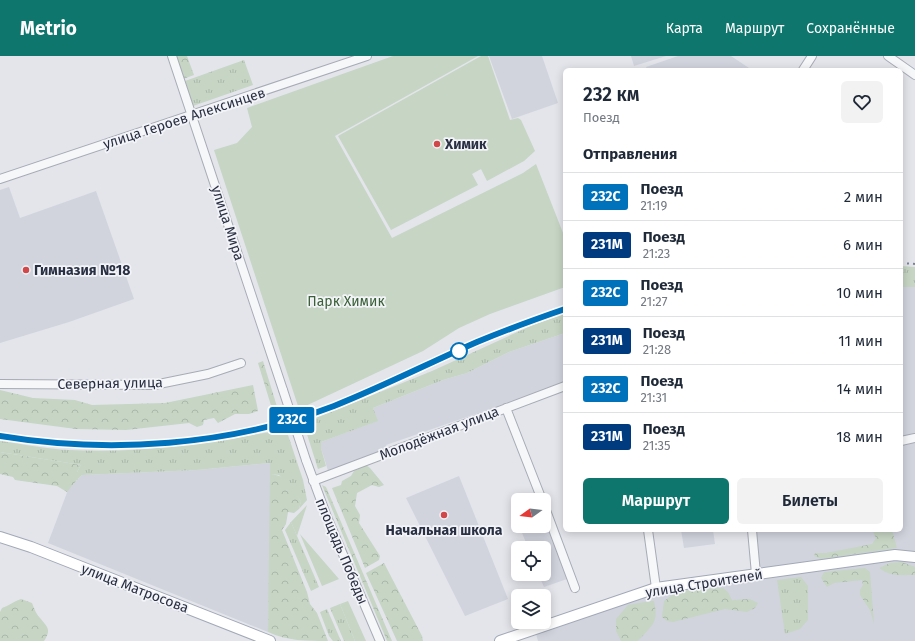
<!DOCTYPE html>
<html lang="ru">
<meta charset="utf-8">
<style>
body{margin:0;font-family:"Fira Sans",sans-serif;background:#f2f2f3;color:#1f2937;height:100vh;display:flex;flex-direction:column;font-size:15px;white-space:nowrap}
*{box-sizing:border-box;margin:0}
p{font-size:13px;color:#747a83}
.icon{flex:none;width:22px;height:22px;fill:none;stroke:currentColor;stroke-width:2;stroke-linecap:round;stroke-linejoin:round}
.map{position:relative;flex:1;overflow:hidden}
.drawer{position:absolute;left:563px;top:12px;width:340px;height:464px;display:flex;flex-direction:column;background:#fff;border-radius:6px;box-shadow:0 2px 10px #0003}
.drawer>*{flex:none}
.badge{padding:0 8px;border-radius:3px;font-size:14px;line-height:26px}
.needle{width:26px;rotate:255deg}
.buttons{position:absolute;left:511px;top:437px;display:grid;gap:8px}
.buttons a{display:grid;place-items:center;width:40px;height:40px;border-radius:6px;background:#fff;box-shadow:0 2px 10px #0003;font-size:20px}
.map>.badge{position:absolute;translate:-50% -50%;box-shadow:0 0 0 2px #fff}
h2{padding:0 20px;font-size:15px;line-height:36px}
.round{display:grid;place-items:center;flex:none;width:42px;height:42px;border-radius:6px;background:#f2f2f3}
.summary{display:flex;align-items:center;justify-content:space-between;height:68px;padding:0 20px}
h1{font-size:19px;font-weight:600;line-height:30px}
.action{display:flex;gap:8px;margin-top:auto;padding:8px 20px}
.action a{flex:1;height:46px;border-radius:6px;background:#0f766e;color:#fff;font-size:16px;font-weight:600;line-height:46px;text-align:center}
.action a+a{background:#f2f2f3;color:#1f2937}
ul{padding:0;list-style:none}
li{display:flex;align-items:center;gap:12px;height:48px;padding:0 20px;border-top:1px solid #e0e1e3}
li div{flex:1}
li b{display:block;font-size:15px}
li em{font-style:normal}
li .badge{min-width:44px;font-weight:700;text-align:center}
header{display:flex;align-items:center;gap:24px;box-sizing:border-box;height:56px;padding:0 20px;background:#0f766e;color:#fff}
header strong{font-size:19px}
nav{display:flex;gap:22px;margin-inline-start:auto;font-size:14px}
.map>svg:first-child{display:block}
</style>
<header>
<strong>Metrio</strong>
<nav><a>Карта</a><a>Маршрут</a><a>Сохранённые</a></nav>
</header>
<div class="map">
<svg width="915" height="585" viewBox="0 0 915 585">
<defs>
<pattern id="grass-tufts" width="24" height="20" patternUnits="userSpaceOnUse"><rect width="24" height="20" fill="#c6d5c4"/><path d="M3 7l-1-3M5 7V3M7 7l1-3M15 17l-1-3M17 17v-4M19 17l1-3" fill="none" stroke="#aab7aa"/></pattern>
<pattern id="forest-crowns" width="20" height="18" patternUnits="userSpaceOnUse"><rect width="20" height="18" fill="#c6d5c4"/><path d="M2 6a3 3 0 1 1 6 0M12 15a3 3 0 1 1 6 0" fill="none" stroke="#aab7aa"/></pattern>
</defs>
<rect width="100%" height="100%" fill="#e3e5eb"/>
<path fill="#d1d4dd" d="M489,0H542L558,47L512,63Z
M631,0H666L634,10Z
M678,0H731L752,14H647L646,11Z
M9,131L20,162L96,135L134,243L69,266L0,287V134Z
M901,231H915V585H538L534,571L627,536L760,512L756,474H901Z
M565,277V327L386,389L388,395L329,418L321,392V386L377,365L373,352L443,324L467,317L509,296Z
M270,407L271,474L268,576L48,487L68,434L82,419L197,414Z
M459,420L508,543L465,560L406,442Z
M547,464L570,522L544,531L538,518H544V492H528L521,474L531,470H544V465Z
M681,474H713L715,488L684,492Z"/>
<path fill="url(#grass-tufts)" d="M244,4L253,29L193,50L185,25Z
M901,210L915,211V231H901Z
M565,258V277L509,296L467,317L443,324L373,352L378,365L321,386V392L326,410L318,413L305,372L306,366L432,315L535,268Z
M286,373L303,424L307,444L299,453L301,445L279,419L270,418V407L197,414L82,419L77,424V416L81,409L0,396V385C23,388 46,393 69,394C143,398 215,386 286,373Z
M291,466L319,531L311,535L285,474Z
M801,521L808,530V564L800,573L785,578L777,524Z
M340,548L355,585H344L330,552Z
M327,553L341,585H333L329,580L320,556Z"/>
<path fill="url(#forest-crowns)" d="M175,0H187L194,19L183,23Z
M263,305L278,354L273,356L258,307Z
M253,329L258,355L249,358H235L218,367L214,362L204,364L203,369L197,371L189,367L126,374L76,373L0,363V334L33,342L75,344L92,349L165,347Z
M0,396L81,409L77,416V424L67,436L57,430L15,424L13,421L0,418Z
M366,409L370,412L384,429L379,431L372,429L357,437L355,450L360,459L359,467L380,500L379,504L365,512L332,432L341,429L342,425L351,420L354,415Z
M270,418C288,419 291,432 301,445L299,453L294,457L288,456L286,468L282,474L307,536L310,548L317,557L328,585C307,585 287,585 268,576Z
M322,429L326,431L392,585H387Z
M872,474H892L897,492L821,503L814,500L815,497H826L872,488L876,482Z
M902,506L915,511V519C901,519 891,521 879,512L890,507Z
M384,507L422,580L423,585H397L366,517Z
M865,512L870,516L874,568L870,554L860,539V534L863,529L862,524L834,527L827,531L821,522L824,516Z
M723,532L728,536L732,544L750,543L758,547L755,552L747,556L725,553L673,566L667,565L662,561L664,545L678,535Z
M21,543L32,547C34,552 36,558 40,562C47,571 52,573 44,585H0V556L2,552C9,550 14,545 21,543Z
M651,545H654C659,568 652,569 638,585H621L616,575V563L628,549Z"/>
<path fill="#c6d5c4" d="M393,0H478L335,80L392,182L523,117L536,108L565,182V231L490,258L459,272L423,295L299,353L214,94L237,87L252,71L247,52Z
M481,0H488L510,64L518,62L521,64L535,95L524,105L487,125L481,113L472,118L478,129L391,174L338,80Z
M307,449L297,480L291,466Z
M300,478L339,523L322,530Z
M348,545L366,585H355L340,548Z"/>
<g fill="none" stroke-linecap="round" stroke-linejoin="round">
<defs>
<path id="minor" d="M172,0L283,334
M888,0L915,19
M803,14L812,0
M0,123L367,0
M0,328L154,329L208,318L241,307
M506,352L542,444
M901,385L915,382
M306,404L327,461L380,585
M313,425L565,330
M544,449L575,532
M648,474L656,532
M752,474L756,518"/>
<path id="major" d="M0,481L31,491L270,585
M500,585L656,532L895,499L915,501"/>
</defs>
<use href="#minor" stroke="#a8abb6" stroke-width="10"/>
<use href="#major" stroke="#a2a8b7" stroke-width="12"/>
<use href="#minor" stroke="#f6f7f9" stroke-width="8"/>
<use href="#major" stroke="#fff" stroke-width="10"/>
<path stroke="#7c8295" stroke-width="2" stroke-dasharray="2 4" stroke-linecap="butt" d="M901,207L915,208
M0,380C109,399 230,390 334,350C382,331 429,307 477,286C506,274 536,263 565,253"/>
<defs>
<path id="minor-bridge" d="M283,334L306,404"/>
</defs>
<use href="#minor-bridge" stroke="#a8abb6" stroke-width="10" stroke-linecap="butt"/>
<use href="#minor-bridge" stroke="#f6f7f9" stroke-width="8"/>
</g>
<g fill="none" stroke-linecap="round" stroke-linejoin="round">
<defs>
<path id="line" d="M0,380C109,398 230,390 334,350C382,331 429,307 477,286C506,274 536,263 565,253"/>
</defs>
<use href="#line" stroke="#fff" stroke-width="9"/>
<use href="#line" stroke="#0072bc" stroke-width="6"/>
</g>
<g fill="#d0484a" stroke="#f3f4f8" stroke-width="1.5">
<circle cx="437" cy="88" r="4"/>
<circle cx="26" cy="214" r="4"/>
<circle cx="444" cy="459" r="4"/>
</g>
<circle fill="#fff" stroke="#0072bc" stroke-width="2" cx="459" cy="295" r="8"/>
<g text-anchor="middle" stroke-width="3.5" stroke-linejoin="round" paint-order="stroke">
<g font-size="14" fill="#2a3044" stroke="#f3f4f8">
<text transform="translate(184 62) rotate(-18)" y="5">улица Героев Алексинцев</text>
<text transform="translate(228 167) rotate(72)" y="5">улица Мира</text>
<text transform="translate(110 327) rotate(-1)" y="5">Северная улица</text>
<text transform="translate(439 377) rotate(-21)" y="5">Молодёжная улица</text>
<text transform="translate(342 495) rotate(67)" y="5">площадь Победы</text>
<text transform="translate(704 527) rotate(-9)" y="5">улица Строителей</text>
<text transform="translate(135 532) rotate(21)" y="5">улица Матросова</text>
</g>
<g font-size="14" font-weight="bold" fill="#2a3044" stroke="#f3f4f8" text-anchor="start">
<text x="445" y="93">Химик</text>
<text x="34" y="219">Гимназия №18</text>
<text x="444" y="479" text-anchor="middle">Начальная школа</text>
</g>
<g font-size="14" fill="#3a6037" stroke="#f3f4f8">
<text x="346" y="250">Парк Химик</text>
</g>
</g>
</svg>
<div class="buttons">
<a><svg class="needle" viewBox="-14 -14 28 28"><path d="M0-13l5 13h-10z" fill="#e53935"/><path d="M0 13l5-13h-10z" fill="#747a83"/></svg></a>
<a><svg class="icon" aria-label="locate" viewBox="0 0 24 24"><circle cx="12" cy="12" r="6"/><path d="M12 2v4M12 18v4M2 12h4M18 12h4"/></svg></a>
<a><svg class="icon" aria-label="layers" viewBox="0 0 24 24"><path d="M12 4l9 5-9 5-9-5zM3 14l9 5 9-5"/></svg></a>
</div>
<b class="badge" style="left:292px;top:364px;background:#0072bc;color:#fff">232C</b>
<section class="drawer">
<div class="summary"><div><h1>232 км</h1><p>Поезд</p></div><a class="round"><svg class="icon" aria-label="heart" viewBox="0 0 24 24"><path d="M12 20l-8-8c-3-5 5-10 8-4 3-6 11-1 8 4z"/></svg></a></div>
<h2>Отправления</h2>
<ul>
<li><span class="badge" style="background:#0072bc;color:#fff">232C</span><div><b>Поезд</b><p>21:19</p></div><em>2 мин</em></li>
<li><span class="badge" style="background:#003b80;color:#fff">231М</span><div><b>Поезд</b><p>21:23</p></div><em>6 мин</em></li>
<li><span class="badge" style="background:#0072bc;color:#fff">232C</span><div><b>Поезд</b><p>21:27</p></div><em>10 мин</em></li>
<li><span class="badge" style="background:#003b80;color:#fff">231М</span><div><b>Поезд</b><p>21:28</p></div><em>11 мин</em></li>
<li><span class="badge" style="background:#0072bc;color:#fff">232C</span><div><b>Поезд</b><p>21:31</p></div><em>14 мин</em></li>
<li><span class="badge" style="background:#003b80;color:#fff">231М</span><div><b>Поезд</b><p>21:35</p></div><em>18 мин</em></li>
</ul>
<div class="action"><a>Маршрут</a><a>Билеты</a></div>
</section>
</div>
